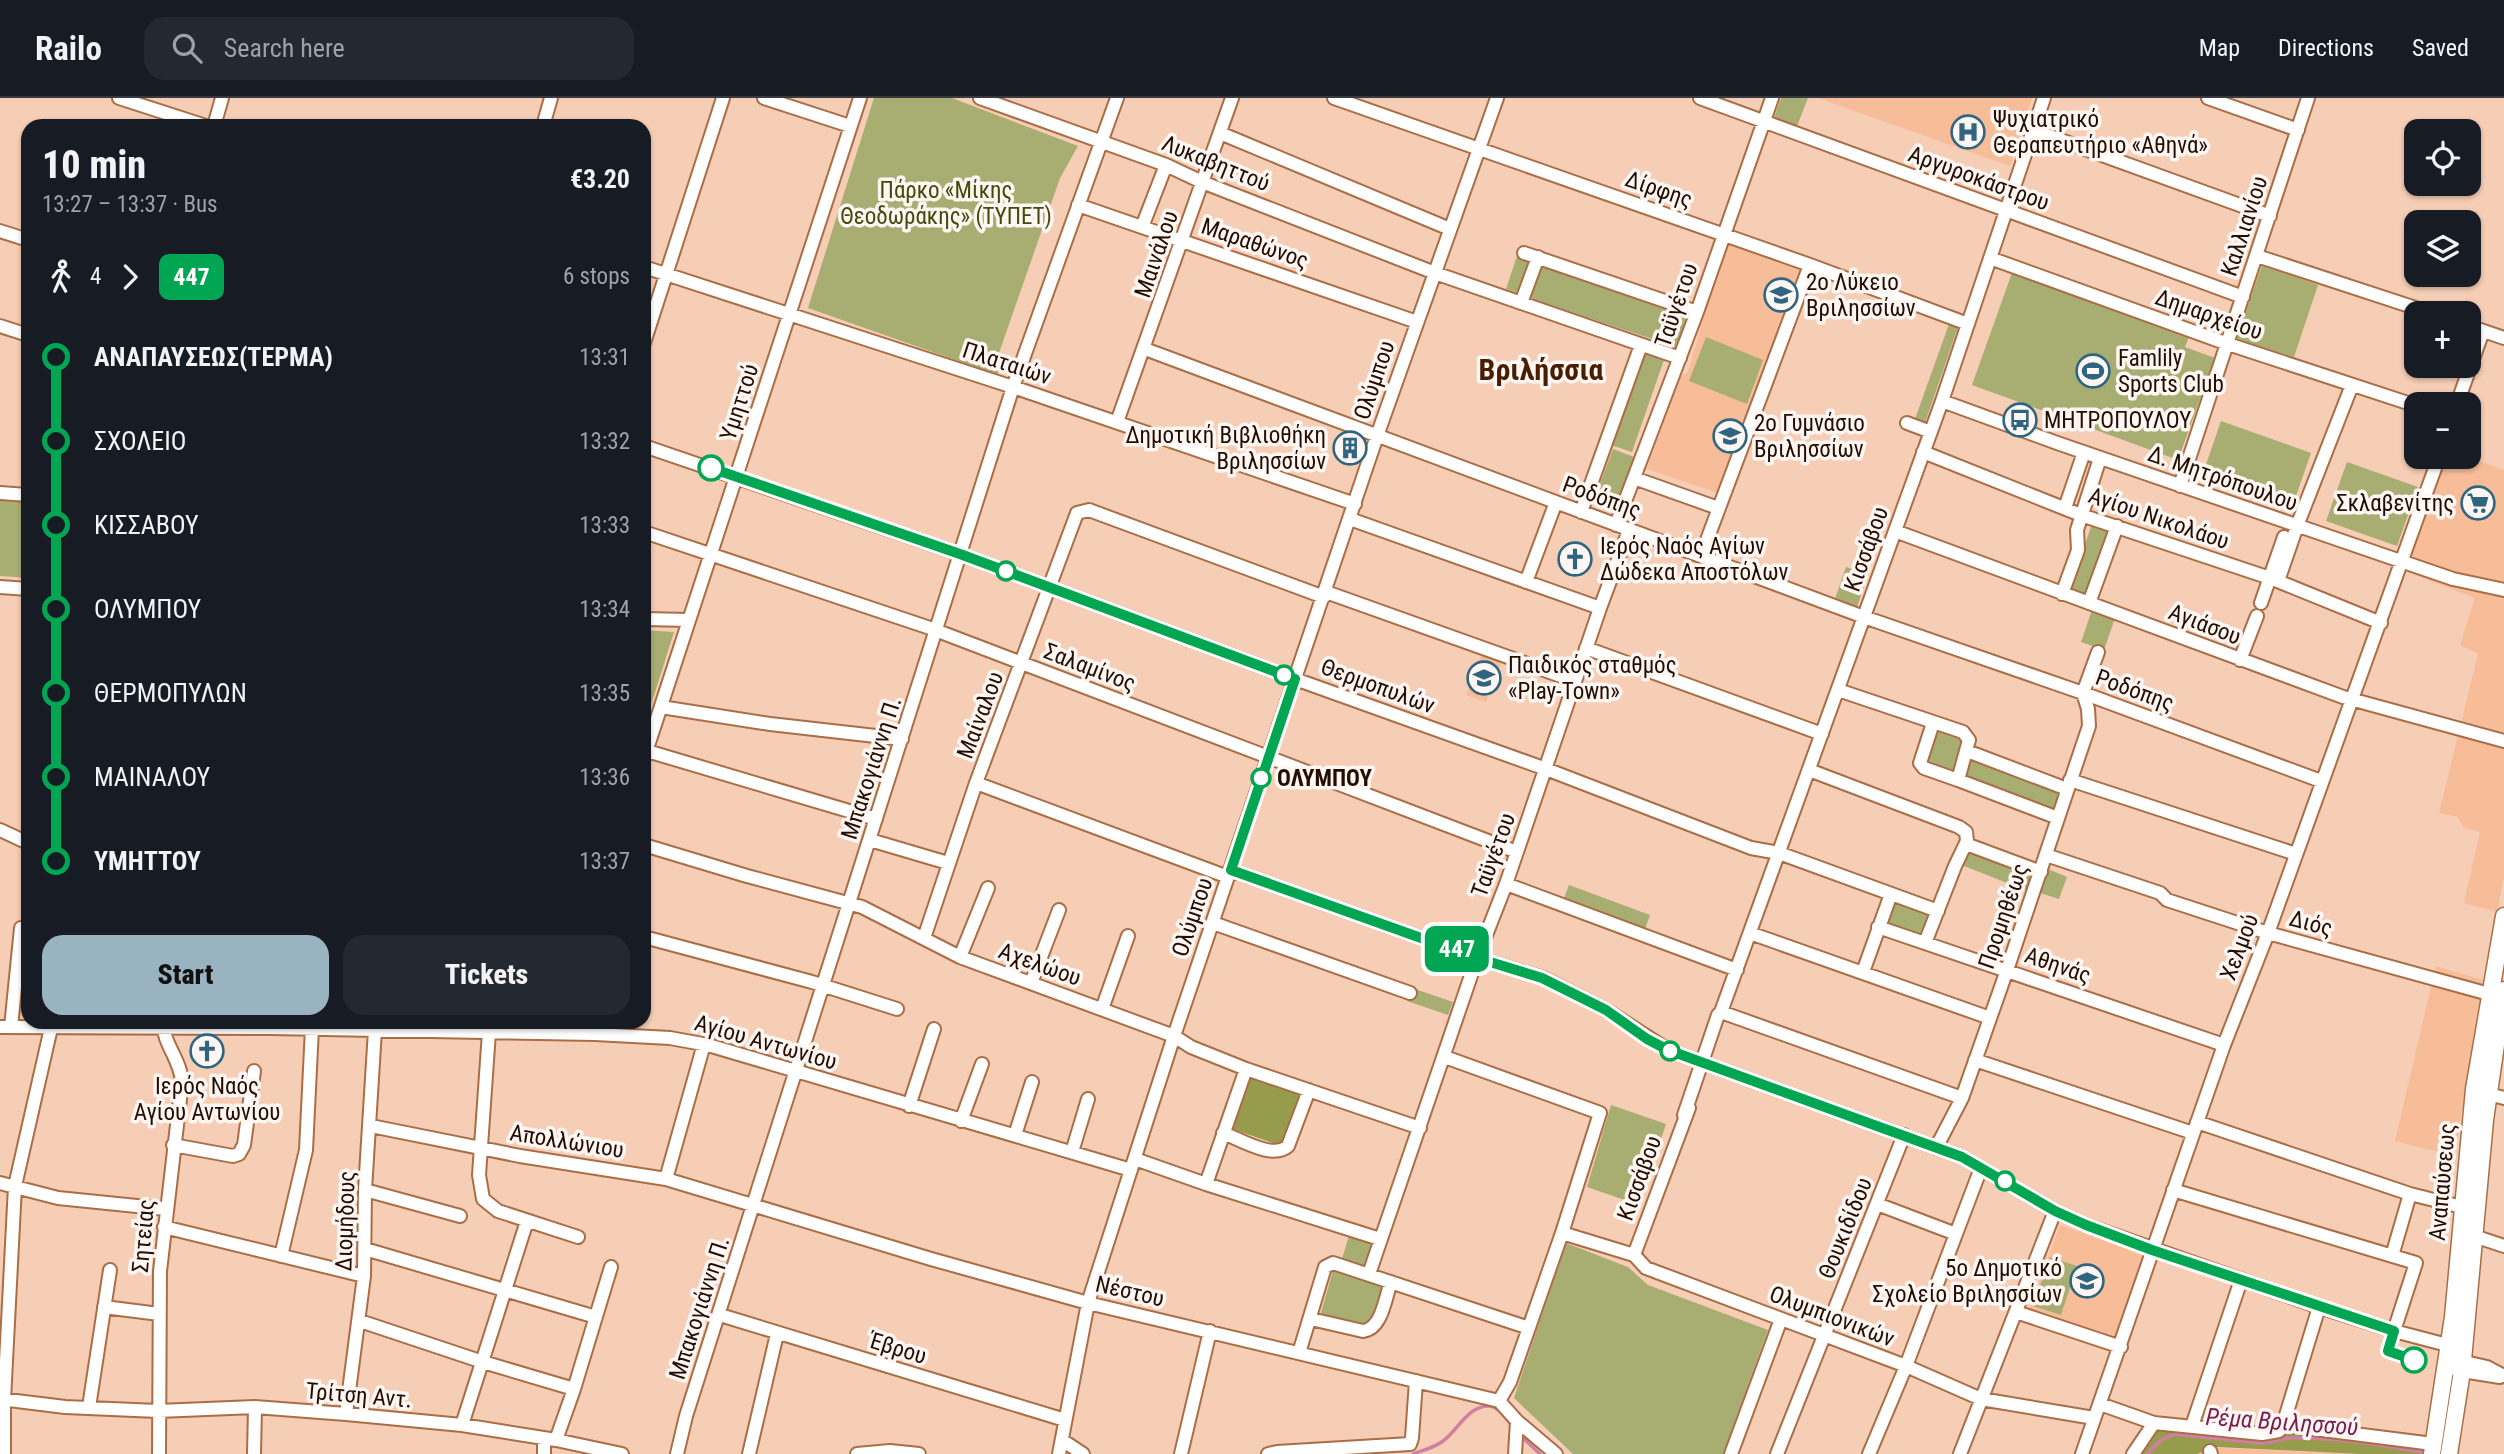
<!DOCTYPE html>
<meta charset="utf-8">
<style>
body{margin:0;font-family:"Roboto Condensed",sans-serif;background:#242831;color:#f1f3f6;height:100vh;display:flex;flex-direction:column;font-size:26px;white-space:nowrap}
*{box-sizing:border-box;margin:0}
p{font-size:23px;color:#9ea1a6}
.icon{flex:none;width:38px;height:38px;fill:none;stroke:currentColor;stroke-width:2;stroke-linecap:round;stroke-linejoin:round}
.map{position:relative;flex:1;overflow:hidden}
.sheet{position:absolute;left:21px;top:21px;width:630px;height:910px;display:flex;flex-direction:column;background:#171b24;border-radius:21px;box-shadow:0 2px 5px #0004}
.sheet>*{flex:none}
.badge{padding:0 14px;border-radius:10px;font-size:24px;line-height:46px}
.tools{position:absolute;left:2404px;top:21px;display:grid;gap:14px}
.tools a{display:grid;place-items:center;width:77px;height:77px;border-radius:14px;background:#171b24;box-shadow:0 2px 5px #0004;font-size:35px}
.map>.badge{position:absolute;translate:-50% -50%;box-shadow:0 0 0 4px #fff}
.legs{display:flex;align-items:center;gap:10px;height:77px;padding:0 21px;font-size:23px}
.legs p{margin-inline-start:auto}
.overview{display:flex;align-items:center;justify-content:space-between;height:119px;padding:0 21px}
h1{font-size:38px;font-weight:800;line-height:52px}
.primary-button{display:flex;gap:14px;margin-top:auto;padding:14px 21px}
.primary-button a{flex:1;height:80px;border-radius:21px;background:#9ab3c1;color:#111;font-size:28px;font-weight:800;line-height:80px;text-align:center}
.primary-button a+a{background:#242831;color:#f1f3f6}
ul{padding:0 21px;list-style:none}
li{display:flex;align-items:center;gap:24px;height:84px;font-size:26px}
li i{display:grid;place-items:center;width:10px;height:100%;margin:0 9px;background:currentColor}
li i::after{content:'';width:18px;height:18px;margin:-9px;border:5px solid;border-radius:50%;background:#171b24}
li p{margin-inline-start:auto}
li:first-child i{background:linear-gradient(#0000 50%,currentColor 0)}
li:last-child i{background:linear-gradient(currentColor 50%,#0000 0)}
header{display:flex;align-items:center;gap:42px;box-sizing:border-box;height:98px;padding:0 35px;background:#171b24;border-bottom:2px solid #363941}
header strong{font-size:33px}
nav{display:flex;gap:38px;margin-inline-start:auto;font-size:24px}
.search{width:490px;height:63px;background:#242831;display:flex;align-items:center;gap:18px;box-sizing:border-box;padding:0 24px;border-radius:21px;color:#9ea1a6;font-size:26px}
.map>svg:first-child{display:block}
</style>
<header>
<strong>Railo</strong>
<div class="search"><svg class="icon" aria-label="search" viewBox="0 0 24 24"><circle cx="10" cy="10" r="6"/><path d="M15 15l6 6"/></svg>Search here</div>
<nav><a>Map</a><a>Directions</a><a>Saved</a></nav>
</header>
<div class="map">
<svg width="2504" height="1356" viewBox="0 0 2504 1356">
<rect width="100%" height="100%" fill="#f6cdb5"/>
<path fill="#f7bc98" d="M1818,0H2032L2010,68Z
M1728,140L1805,170L1721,396L1647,371L1679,280L1688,274L1700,233L1698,228Z
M2430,359H2467L2504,372V778L2497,814L2464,805L2480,734L2464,730L2458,719L2439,715L2478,556L2460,547L2475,500L2394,469Z
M1482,556L1502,563L1486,604L1466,597Z
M2436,868L2483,882L2454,1058L2395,1043Z
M2060,1127L2145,1156L2118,1241L2029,1211Z
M2218,1350L2357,1356H2198Z"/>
<path fill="#a8ae71" d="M874,0H952L1078,48L1060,80L999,255L998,277L808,210Z
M1781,0H1808L1797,28L1774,20Z
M1517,158L1530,164L1521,196L1506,191Z
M1542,165L1692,216L1679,250L1529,200Z
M2262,167L2318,187L2294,259L2236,241Z
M2013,172L2190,236L2185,249L2215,260L2178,362L1972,287Z
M1949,226L1958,229L1925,325L1915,321Z
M1706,239L1763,262L1747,306L1689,283Z
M1644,252L1665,259L1632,354L1611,347Z
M2221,323L2311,355L2291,412L2201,381Z
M1613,351L1634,359L1619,399L1598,391Z
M2347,364L2418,389L2397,448L2326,423Z
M0,401L28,403V480L0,478Z
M2093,423L2111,429L2088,497L2070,490Z
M1846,469L1868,477L1857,509L1835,501Z
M2092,512L2115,520L2104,552L2081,544Z
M644,532L674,534L644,629Z
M1935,627L1958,635L1963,642L1956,676L1922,663Z
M1971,661L2063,692L2056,712L1962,679L1968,662Z
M1965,749L2036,776L2030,794L1959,766Z
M2048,771L2067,779L2059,801L2040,795Z
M1569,787L1650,817L1644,834L1563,803Z
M1895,801L1933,815L1923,842L1884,828Z
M1412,890L1453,904L1448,917L1407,903Z
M1611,1007L1666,1026L1639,1107L1587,1089Z
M1350,1134L1374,1143L1366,1169L1342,1161Z
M1566,1145L1628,1169L1648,1187L1768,1232L1723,1356H1573L1514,1300Z
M2050,1159L2077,1168L2061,1217L2033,1208Z
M1333,1172L1385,1188L1372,1229L1321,1215Z"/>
<path fill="#969c4b" d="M1252,973L1305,993L1284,1049L1230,1030Z
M2154,1330L2283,1332L2316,1338L2397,1345L2426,1351L2425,1356H2360L2218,1349L2197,1356H2137Z"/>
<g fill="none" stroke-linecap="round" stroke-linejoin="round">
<path stroke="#d081a3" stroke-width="3.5" d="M1521,1338L1540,1356
M1413,1356C1423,1352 1434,1350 1443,1343C1457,1333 1469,1306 1490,1308C1500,1309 1507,1323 1514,1329
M2147,1356L2161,1342L2175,1336L2260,1345C2271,1345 2281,1340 2292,1340C2335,1339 2380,1347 2422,1354"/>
<defs>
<path id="minor" d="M119,0L206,28
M764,0L850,28
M980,0L1166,67L1202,84L1435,175L1680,260
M1334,0L1810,167L1968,226
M1700,0L2243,199
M2208,0L2298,32
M214,28L222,0
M543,28L551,0
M2033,32L2270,118
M1220,35L1450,131
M1078,107L1417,224
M1142,129L1166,67
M0,133L28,142
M1524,155L1697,214
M2257,158L2431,215
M1990,160L2228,246L2417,308
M644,169L1013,289L1355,406
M1521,205L1538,159
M0,228L28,237
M2469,228L2504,240
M644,245L723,0
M1145,251L1864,519L2083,595L2321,683
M1942,303L2060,346L2453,481L2504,492
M2457,306L2483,233
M1117,324L1232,0
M1907,325L1931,334
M644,348L960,456L1295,581L1546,671L1751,750L1779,755L1938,813
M1923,354L2081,417L2270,480L2381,525
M1634,380L1718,410
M2180,388L2308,0
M0,395L28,397
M2065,410L2084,354
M1581,414L1641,247
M1350,421L1600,510
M1616,427L1697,214L1772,0
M1895,433L2343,599L2504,643
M644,434L930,530L1517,754
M1701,458L1810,167
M2278,483L2297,428L2352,287
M1526,484L1556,404
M0,489L28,491
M1326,494L1575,583
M2062,496L2078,452L2077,432L2100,360
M2089,505L2117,428
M2261,505L2284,439
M644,521L689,522
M1586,550L1822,636
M2240,562L2257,518
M1838,592L1963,634L1969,642L1958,682L2058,720
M661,609L770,626L902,641
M1933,625L1920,665L1924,670L1958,682
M647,653L876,721
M1967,653L2067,691
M644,660L860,0
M1809,672L1959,729L1966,734L1967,743L1955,768L1925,845
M2070,682L2296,756
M976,685L1228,779
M0,732L28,745
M870,742L948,765
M1966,746L2041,774
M644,747L747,778L862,809L960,859L1174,938L1191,949L1246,971L1420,1030
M2046,757L2160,795L2167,802L2268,835L2489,896
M1231,772L1477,860L1543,880L1606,912L1668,952L1962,1059L2055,1113L2086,1127L2319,1209L2394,1233L2455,1249
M1506,786L1737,872
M1213,825L1410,895
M1878,829L2224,947
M1750,835L1990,920
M644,839L812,884L897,911
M924,840L976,685L1077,415L1089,412L1324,499
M960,859L988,790
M1863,874L1891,796
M1031,885L1059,812
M1102,911L1128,838
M1721,914L1962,1000
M0,929L270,930L595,936L670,940L708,947L1131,1072
M11,929L21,830
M489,934L479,1077L483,1101L498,1113L578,1139
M1445,959L1600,1015L1562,1135L1510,1284L1499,1303
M1975,962L2193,1035
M2488,996L2504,1000
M909,1008L934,931
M1684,1017L1718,917L1721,914L1942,303L2044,0
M961,1023L982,966
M2197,1024L2410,1096L2462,1109
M371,1028L520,1058L666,1081L931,1161L1088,1205L1499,1303
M1223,1035C1240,1041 1272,1062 1288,1048L1309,992
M1015,1037L1032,984
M173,1047L233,1058L239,1056L244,1047L254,973
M1936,1050L1962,1000L2007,872L2089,628L2088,611L2083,595L2098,554
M1072,1054L1088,1001
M1135,1061L1206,1086L1380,1141
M666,1081L704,946
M0,1085L58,1100L166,1111
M1206,1086L1246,971
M365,1092L460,1118
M2173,1092L2416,1165L2394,1233
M1877,1106L1956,1136
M164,1129L364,1178
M1562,1135L1634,1157L1646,1170L1906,1268L1981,1301L2094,1320
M2474,1138L2504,1148
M365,1151L596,1219
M1634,1157L1689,1010
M281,1158L306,1052L312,930
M2392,1158L2410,1096
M1369,1176L1477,860L1506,786L1600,510L1629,432
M104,1209L159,1216
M2016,1214L2121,1249
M720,1217L1065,1322
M1311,1221L1363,1233C1382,1231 1385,1200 1391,1184
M360,1223L483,1264L574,1291
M1299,1255L1325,1169L1333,1165L1529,1230
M2447,1260L2487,1269L2504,1278
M2456,1272L2500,1279
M0,1301L65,1309L158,1313L255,1309L346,1316L462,1327L556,1342L622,1356
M1499,1303L1517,1323L1556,1356
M2100,1306L2154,1325L2262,1336L2279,1333L2283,1327L2319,1209
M89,1309L110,1172
M346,1316L364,1178L365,1092L375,932
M462,1327L527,1123
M2283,1327L2433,1346
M2192,1328L2241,1182
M556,1342L574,1291L611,1169
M1062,1342L1083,1356
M2210,1353L2211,1356
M4,1356V1302L15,1088L51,930
M159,1356L160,1173L182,984C181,962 163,946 163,924
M254,1356L255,1309
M544,1356V1340
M677,1356L686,1318L1013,289L1117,0
M749,1356L777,1236
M857,1356L890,1353L919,1356
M1059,1356L1088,1205L1174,938L1377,338L1497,0
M1181,1356L1210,1233
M1268,1356L1277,1354L1410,1346L1412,1340L1416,1283
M1515,1356L1517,1323
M1731,1356L1781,1221
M1777,1356L1904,1037
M1869,1356L1906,1268L1981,1070
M1960,1356L2055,1113
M2082,1356L2224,947L2268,835L2439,359
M2133,1356L2154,1325"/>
<path id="major" d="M2432,1356L2453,1219L2474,991L2504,818
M2449,1356L2462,1273L2485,1022L2504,892"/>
</defs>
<use href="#minor" stroke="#aa6e47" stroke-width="16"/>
<use href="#major" stroke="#aa6e47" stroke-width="19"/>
<use href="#minor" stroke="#fff" stroke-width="12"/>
<use href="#major" stroke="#fff" stroke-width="16"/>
</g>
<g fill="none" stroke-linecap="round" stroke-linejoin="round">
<defs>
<path id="line-1" d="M711,370L960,456L1295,581L1231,772L1477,860L1542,880L1606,912L1647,941L1668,952L1962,1059L2055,1113L2086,1127L2152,1152L2394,1233L2388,1253L2414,1262"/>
</defs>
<use href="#line-1" stroke="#fff" stroke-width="16"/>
<use href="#line-1" stroke="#00a651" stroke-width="10"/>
</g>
<defs>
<symbol id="hospital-ring" viewBox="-11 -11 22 22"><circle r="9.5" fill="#fdf6f2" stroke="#2f6580" stroke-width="1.5"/><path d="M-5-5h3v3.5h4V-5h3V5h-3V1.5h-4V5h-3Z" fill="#2f6580"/></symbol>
<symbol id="school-ring" viewBox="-11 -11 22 22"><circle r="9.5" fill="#fdf6f2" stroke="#2f6580" stroke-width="1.5"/><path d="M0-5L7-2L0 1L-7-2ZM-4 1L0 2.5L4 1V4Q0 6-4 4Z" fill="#2f6580"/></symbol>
<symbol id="stadium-ring" viewBox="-11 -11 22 22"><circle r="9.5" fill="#fdf6f2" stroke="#2f6580" stroke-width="1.5"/><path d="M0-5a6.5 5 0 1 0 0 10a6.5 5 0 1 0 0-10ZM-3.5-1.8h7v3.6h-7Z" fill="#2f6580"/></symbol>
<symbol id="bus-ring" viewBox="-11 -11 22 22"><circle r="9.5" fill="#fdf6f2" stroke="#2f6580" stroke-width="1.5"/><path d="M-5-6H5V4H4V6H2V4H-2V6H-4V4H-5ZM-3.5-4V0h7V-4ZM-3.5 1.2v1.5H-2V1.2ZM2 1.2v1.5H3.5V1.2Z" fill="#2f6580"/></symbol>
<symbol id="building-ring" viewBox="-11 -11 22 22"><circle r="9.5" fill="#fdf6f2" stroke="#2f6580" stroke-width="1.5"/><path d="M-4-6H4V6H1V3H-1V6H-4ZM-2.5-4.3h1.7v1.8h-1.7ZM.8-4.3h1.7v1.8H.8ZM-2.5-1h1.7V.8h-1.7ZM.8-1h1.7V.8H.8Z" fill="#2f6580"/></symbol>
<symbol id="supermarket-ring" viewBox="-11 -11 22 22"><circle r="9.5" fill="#fdf6f2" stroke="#2f6580" stroke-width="1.5"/><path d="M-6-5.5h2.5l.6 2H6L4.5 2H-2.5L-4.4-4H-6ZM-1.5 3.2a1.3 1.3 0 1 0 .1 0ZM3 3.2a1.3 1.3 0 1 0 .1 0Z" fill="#2f6580"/></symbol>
<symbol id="church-ring" viewBox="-11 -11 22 22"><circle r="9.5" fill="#fdf6f2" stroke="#2f6580" stroke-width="1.5"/><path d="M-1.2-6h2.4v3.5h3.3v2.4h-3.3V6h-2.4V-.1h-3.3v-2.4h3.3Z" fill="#2f6580"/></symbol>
</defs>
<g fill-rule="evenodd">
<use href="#hospital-ring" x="1949" y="15" width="38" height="38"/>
<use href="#school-ring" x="1762" y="178" width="38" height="38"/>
<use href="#stadium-ring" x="2074" y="254" width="38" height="38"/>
<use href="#bus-ring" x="2001" y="303" width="38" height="38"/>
<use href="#school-ring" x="1711" y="319" width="38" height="38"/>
<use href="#building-ring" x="1331" y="331" width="38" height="38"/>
<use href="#supermarket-ring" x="2459" y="386" width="38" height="38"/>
<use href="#church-ring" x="1556" y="442" width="38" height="38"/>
<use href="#school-ring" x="1465" y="561" width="38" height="38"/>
<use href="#church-ring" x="188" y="934" width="38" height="38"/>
<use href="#school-ring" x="2068" y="1164" width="38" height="38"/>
</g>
<g fill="#fff" stroke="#00a651" stroke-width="3.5">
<circle cx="711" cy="370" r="12"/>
<circle cx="1006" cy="473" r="9"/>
<circle cx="1284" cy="577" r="9"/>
<circle cx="1261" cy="680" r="9"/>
<circle cx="1670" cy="953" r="9"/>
<circle cx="2005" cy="1083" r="9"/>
<circle cx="2414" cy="1262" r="12"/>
</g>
<g text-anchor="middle" stroke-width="7" stroke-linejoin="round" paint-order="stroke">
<g font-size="23" fill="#230c00" stroke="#fdf6f2" text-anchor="start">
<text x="1993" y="29">Ψυχιατρικό<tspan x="1993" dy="26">Θεραπευτήριο «Αθηνά»</tspan></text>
<text x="1806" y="192">2ο Λύκειο<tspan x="1806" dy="26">Βριλησσίων</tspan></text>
<text x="2118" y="268">Famlily<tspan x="2118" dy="26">Sports Club</tspan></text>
<text x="2044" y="330">ΜΗΤΡΟΠΟΥΛΟΥ</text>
<text x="1754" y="333">2ο Γυμνάσιο<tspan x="1754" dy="26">Βριλησσίων</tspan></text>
<text x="1326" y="345" text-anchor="end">Δημοτική Βιβλιοθήκη<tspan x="1326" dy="26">Βριλησσίων</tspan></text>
<text x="2454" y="413" text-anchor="end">Σκλαβενίτης</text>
<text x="1600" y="456">Ιερός Ναός Αγίων<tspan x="1600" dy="26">Δώδεκα Αποστόλων</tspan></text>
<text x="1508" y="575">Παιδικός σταθμός<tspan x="1508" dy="26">«Play-Town»</tspan></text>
<text x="207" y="996" text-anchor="middle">Ιερός Ναός<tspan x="207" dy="26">Αγίου Αντωνίου</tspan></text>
<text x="2062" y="1178" text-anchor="end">5ο Δημοτικό<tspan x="2062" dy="26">Σχολείο Βριλησσίων</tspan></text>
</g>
<g font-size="23" fill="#230c00" stroke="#fdf6f2">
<text transform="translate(1216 65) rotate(22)" y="8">Λυκαβηττού</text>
<text transform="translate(1979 80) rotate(20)" y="8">Αργυροκάστρου</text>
<text transform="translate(1659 91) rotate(19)" y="8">Δίρφης</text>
<text transform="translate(2244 128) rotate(-72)" y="8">Καλλιανίου</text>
<text transform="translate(1255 145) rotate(19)" y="8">Μαραθώνος</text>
<text transform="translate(1156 156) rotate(-71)" y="8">Μαινάλου</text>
<text transform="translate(1676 207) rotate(-71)" y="8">Ταϋγέτου</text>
<text transform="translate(2209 216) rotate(19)" y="8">Δημαρχείου</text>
<text transform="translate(1007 265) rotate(18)" y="8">Πλαταιών</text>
<text transform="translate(1374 282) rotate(-71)" y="8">Ολύμπου</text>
<text transform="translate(739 304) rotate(-72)" y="8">Υμηττού</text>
<text transform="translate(2223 380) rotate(19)" y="8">Δ. Μητρόπουλου</text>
<text transform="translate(1602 399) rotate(20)" y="8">Ροδόπης</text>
<text transform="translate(2159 420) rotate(19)" y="8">Αγίου Νικολάου</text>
<text transform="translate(1866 451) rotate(-70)" y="8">Κισσάβου</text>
<text transform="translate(2205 526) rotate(21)" y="8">Αγιάσου</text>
<text transform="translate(1090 569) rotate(21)" y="8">Σαλαμίνος</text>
<text transform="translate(1378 588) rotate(20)" y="8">Θερμοπυλών</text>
<text transform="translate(2135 592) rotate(20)" y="8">Ροδόπης</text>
<text transform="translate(980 617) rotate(-69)" y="8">Μαίναλου</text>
<text transform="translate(871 670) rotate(-72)" y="8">Μπακογιάννη Π.</text>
<text transform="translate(1493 757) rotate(-70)" y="8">Ταϋγέτου</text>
<text transform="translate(2003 818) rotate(-71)" y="8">Προμηθέως</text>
<text transform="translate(1192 819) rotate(-71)" y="8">Ολύμπου</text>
<text transform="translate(2311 825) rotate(15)" y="8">Διός</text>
<text transform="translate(2239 849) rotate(-69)" y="8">Χελμού</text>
<text transform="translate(1040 866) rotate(20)" y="8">Αχελώου</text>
<text transform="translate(2058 867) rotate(19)" y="8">Αθηνάς</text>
<text transform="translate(766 944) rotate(16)" y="8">Αγίου Αντωνίου</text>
<text transform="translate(567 1043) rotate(9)" y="8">Απολλώνιου</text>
<text transform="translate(1639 1080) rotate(-70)" y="8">Κισσάβου</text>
<text transform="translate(2442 1084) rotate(-85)" y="8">Αναπαύσεως</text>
<text transform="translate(345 1123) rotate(-88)" y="8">Διομήδους</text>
<text transform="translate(1845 1130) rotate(-68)" y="8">Θουκιδίδου</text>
<text transform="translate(143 1138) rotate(-85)" y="8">Σητείας</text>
<text transform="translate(1130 1193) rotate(13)" y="8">Νέστου</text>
<text transform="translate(699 1210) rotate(-72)" y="8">Μπακογιάννη Π.</text>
<text transform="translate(1832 1218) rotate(21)" y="8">Ολυμπιονικών</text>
<text transform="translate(898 1250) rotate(17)" y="8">Έβρου</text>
<text transform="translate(359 1297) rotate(5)" y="8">Τρίτση Αντ.</text>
</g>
<g font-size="23" fill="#454808" stroke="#fdf6f2">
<text x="946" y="100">Πάρκο «Μίκης<tspan x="946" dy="26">Θεοδωράκης» (ΤΥΠΕΤ)</tspan></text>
</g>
<g font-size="23" font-weight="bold" fill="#230c00" stroke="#fdf6f2" text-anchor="start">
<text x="1277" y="688">ΟΛΥΜΠΟΥ</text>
</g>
<g font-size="24" font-style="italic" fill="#791d4e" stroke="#fdf6f2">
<text transform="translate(2282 1324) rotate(4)" y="8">Ρέμα Βριλησσού</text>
</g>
<g font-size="30" font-weight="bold" fill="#471e00" stroke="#fdf6f2">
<text x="1541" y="282">Βριλήσσια</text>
</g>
</g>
</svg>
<div class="tools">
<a><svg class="icon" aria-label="locate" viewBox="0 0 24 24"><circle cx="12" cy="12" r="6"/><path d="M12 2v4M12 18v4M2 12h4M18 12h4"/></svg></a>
<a><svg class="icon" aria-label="layers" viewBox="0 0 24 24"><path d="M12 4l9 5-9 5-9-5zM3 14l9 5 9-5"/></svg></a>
<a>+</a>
<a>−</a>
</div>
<b class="badge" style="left:1457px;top:851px;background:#00a651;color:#fff">447</b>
<section class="sheet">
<div class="overview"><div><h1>10 min</h1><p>13:27 – 13:37 · Bus</p></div><b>€3.20</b></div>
<div class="legs"><svg class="icon" aria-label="walk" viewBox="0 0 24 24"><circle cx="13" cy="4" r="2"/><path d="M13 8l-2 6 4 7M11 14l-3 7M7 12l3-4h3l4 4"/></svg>4<svg class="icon" aria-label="forward" viewBox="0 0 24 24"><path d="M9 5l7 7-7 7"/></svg><b class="badge" style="background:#00a651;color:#fff">447</b><p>6 stops</p></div>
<ul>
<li><i style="color:#00a651"></i><b>ΑΝΑΠΑΥΣΕΩΣ(ΤΕΡΜΑ)</b><p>13:31</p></li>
<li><i style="color:#00a651"></i><span>ΣΧΟΛΕΙΟ</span><p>13:32</p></li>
<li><i style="color:#00a651"></i><span>ΚΙΣΣΑΒΟΥ</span><p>13:33</p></li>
<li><i style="color:#00a651"></i><span>ΟΛΥΜΠΟΥ</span><p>13:34</p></li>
<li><i style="color:#00a651"></i><span>ΘΕΡΜΟΠΥΛΩΝ</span><p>13:35</p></li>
<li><i style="color:#00a651"></i><span>ΜΑΙΝΑΛΟΥ</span><p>13:36</p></li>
<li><i style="color:#00a651"></i><b>ΥΜΗΤΤΟΥ</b><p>13:37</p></li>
</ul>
<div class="primary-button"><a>Start</a><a>Tickets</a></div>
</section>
</div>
